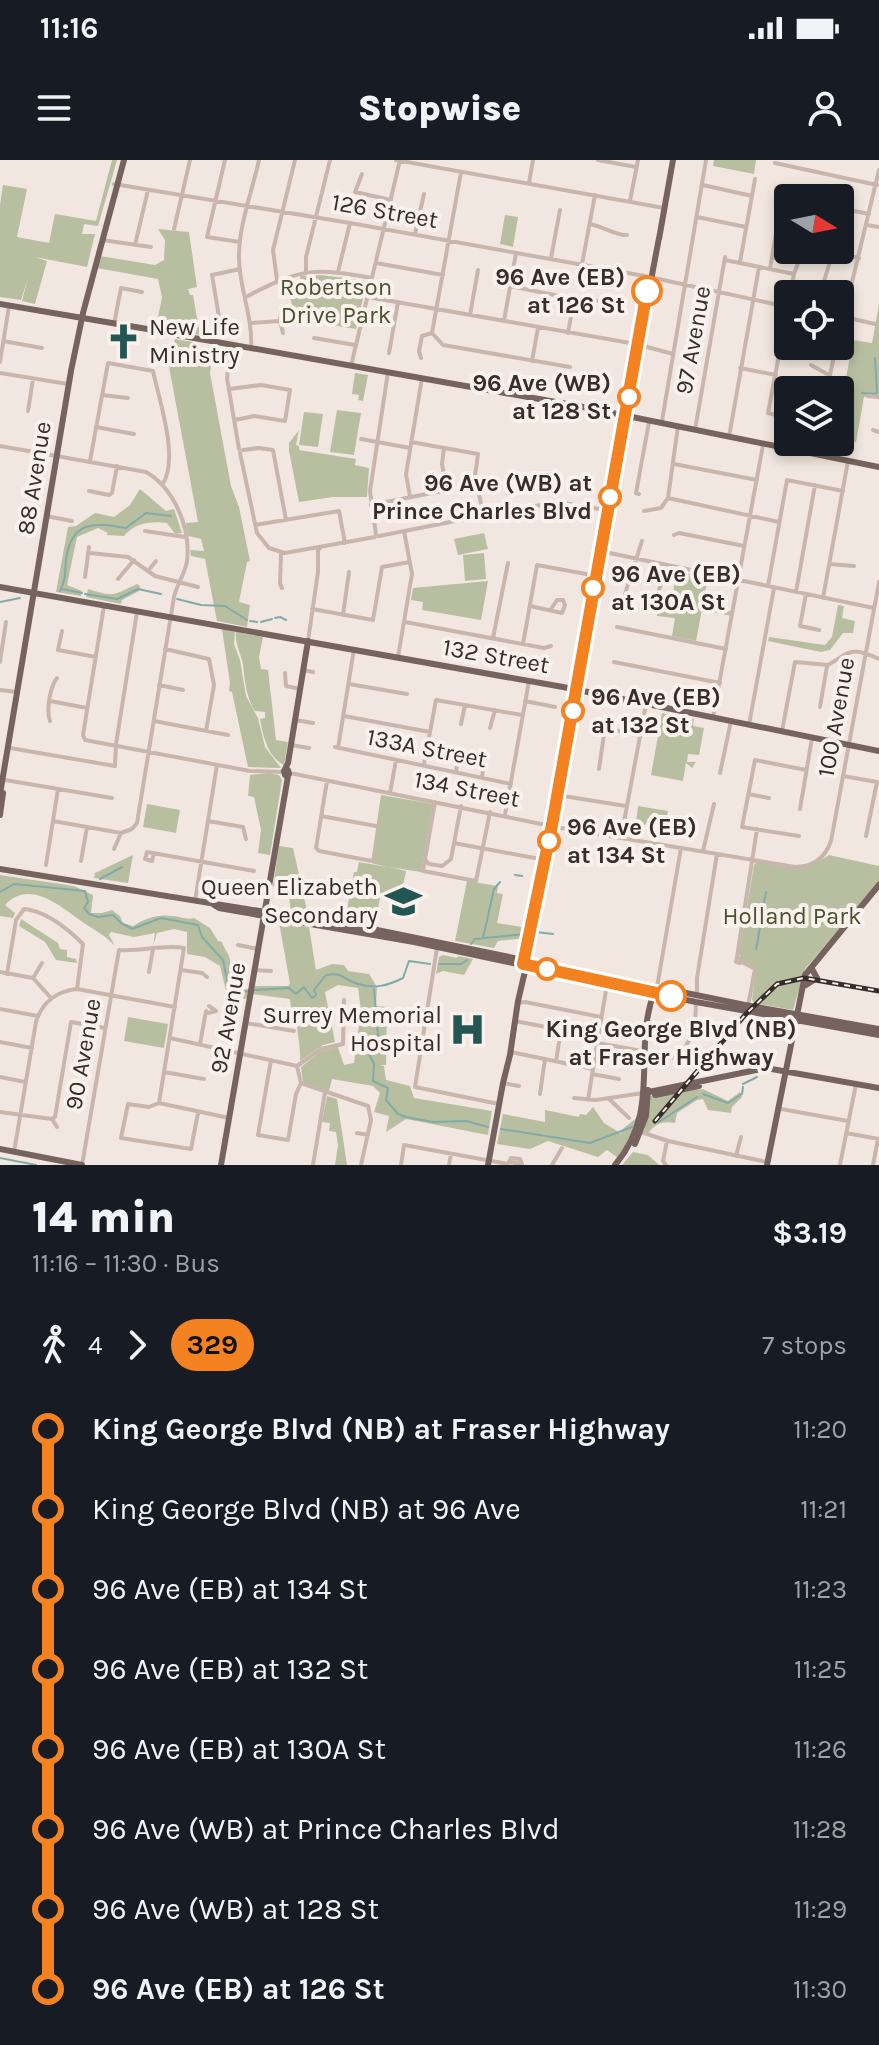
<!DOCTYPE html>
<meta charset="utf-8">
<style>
body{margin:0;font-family:Karla,sans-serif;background:#242831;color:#f1f3f6;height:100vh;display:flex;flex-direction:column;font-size:30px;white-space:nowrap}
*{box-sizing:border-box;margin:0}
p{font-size:26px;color:#9ea1a6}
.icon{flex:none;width:44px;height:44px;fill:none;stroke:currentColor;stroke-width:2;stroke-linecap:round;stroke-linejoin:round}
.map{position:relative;height:1005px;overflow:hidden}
.panel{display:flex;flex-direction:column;background:#171b24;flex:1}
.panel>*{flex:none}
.badge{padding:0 16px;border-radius:26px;font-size:28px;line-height:52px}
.needle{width:52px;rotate:100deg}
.tools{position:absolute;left:774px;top:24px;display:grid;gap:16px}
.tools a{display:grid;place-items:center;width:80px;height:80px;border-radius:8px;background:#171b24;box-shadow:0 4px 12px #0003;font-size:40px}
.map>.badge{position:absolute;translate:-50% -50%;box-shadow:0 0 0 4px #fff}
.legs{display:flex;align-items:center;gap:12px;height:88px;padding:0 32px;font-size:26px}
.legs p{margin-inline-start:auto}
.overview{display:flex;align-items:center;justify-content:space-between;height:136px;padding:0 32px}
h1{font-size:44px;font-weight:800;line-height:60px}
ul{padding:0 32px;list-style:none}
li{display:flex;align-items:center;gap:28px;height:80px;font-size:30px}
li i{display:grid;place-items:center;width:12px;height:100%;margin:0 10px;background:currentColor}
li i::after{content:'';width:20px;height:20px;margin:-10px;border:6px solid;border-radius:50%;background:#171b24}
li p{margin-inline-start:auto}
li:first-child i{background:linear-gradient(#0000 50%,currentColor 0)}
li:last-child i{background:linear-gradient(currentColor 50%,#0000 0)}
.status{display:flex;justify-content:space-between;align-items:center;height:56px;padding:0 40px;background:#171b24;direction:ltr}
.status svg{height:22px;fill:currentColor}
header{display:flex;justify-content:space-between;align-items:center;height:104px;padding:0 32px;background:#171b24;font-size:36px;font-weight:800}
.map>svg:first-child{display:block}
</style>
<div class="status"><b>11:16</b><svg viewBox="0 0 49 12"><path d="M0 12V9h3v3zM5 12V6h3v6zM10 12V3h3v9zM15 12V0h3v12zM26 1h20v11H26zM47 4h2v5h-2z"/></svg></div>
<header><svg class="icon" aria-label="menu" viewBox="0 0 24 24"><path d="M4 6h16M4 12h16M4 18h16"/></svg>Stopwise<svg class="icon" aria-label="person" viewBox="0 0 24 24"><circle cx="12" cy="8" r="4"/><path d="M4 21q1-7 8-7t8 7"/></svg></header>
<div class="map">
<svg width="879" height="1005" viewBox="0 0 879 1005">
<rect width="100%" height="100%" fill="#f1e7e0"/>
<path fill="#b8bfa1" d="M112,0H117L98,66L84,64L82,74H95L87,107L35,97L47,101L35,144L22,141L28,118L21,140L0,137V45L3,25L27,29L17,77L49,83L55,54L96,61Z
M714,0H756L754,14L713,6Z
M505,55L518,57L513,87L500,84Z
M158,69L189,72L197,127L188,129L190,135H193L200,175L156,167L162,137L158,119L97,108L100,96L155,105L164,100L165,80Z
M321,115L367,121L356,169L314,162L298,167L289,134L302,129L300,116Z
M879,144V236L864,237L856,282L840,279V251L853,180L872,183Z
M175,179L198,183L196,196L203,198V205L211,206L210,213L231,326L239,347L250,401L247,402L239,442L250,445L247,467L217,461L205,399L191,396L190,390L204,391L201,379L188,376L186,363L198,362L167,196L172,193Z
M355,213L368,215L363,241L358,240L359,235L352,234Z
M337,250L361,253L354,295L330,292Z
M304,252L323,254L318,287L299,285Z
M299,270L296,285L299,286V290L356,299L355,305L369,308L367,337H333L299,342L289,291V283Z
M140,329L166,351L174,349L182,373L175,374L167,363C152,361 134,363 124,376L106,375L108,373L98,368L77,377L67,425L82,431L81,436L56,432L68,367L76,366L95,353L114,357L130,345Z
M484,373L488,389L458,395L454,379Z
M484,393L486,419L465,421L463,395Z
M677,411L708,417L696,481L672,476L675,458L657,456V454L670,448Z
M488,421L481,460L422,450L423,442L411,440L413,428Z
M137,424L140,426L139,431L122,440L121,444L86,437L88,429C115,437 111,436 137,424Z
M838,445L844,446L842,458L855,461L853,473H843L830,490L821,492L768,481L769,477L825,485L832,477Z
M222,469L235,472L234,484L240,500L246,536L258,558L265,587L281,608L248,607L232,532L229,531L230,523Z
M236,472L263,477L259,497L261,509L268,510L276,580L288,582L284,605C268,597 263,577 260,559L265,558V552L255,551C246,537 245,522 243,505C241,493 235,485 236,472Z
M662,553L694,559L693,566L704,568L699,595L688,594L687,602H696L692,608L686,603L683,621L651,615Z
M269,613L279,615L282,620L270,695L258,693L261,670L254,637L248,636L250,615Z
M381,635L433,644L421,712L389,707L406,711L400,741L380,738L375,765L345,760L354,712H357L359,702L387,707L371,703Z
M147,644L180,650L176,673L143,667Z
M638,646L668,651L665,668L636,663Z
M279,686L293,688L308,755L291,751L289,737L273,726Z
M133,695L128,723L94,718L95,713Z
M829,695L879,706V722L805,809L793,850L754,843L752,840L756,808L744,801L739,794L754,705L757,702C787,707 802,714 829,695Z
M0,715L74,726L93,735L91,753H102L112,750L120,756L123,763L133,766C146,758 158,754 173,756C182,757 186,760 194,758L210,768L218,781L222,782C224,789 229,793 230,800C231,810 227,820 238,830L249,829L246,839L227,835L220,806L205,797L187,794V772L174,769L157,773L153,786L155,773L134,777L111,772L109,775L115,786C106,776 96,771 84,763C61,747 30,718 5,745L15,753L13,758L0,756Z
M467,721L498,726L497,733L503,734L497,763L528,768L526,778L498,781L494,788L455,781Z
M21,759L58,783L60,789L67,790V797L76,799L77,803L56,800L45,782L19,766Z
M279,762L309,767L316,810L332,804L344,805L348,811L369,814L377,827L376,846L387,847L386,905H380L384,906L386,920L410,926L414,938L492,951L488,975L406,959L386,972L389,956L374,952L380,933L373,926L332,919L329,931L303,922L301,907L321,891L338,887L344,905L354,903L361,850L358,828L338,825L325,832L335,882L323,885L300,901C301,885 296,872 297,857L292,856L290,839L253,834L255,826H288L290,824Z
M443,795L457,798L458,796L473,799L464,815L443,811L436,814L439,797Z
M128,857L168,864L164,888L124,881Z
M703,929L728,941L740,932L742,937L732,947L731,953L708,950L703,939L697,940L677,953L675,963C662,961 657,963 648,973L644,971L650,936Z
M327,936L337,939L347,1005H335L338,985L336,972L329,971L330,963L322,962Z
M593,947L604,963L622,974L620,971L639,956L635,969L618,998L607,990L598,997L548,981L530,989L497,984L503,954L545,962V950L579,957L580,954L586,955Z
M633,992L648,995L659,1005H622Z"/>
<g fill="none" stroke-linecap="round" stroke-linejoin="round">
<path stroke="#81aba9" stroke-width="2" d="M862,233L875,234L877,232L875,198
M62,429L82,433
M60,431C66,420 65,411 66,399C72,359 95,363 126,368L146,353L171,356
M85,434L117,439L138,429L161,434
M177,439L201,445L225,446L247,460
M0,442L20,438
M275,458L280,457L286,460
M250,461L257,462
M261,462L272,459
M515,715L522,716
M100,719L122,707
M0,732L14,724L85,731L88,742L84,748L89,754L98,757L113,755L121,763L132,769L161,758L198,765L202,777L223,800L228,824L236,832L248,831
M760,765L766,732
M536,772L553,774
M483,778L494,729L500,722
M758,779L760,767
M471,784L475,779L526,774
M756,789L758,780
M439,804H461L467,800
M374,829L378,876L377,880L368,885L367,890L374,904L373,921L388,928L386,940L398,954L406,957L433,962L466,961L488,967
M254,830L289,828L296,834L304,827L312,838L316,835L314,830L326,815C345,812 343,820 358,824C374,829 387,826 403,818L409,801L430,804
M743,924L757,917
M703,934L728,943L742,934L743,927
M659,962L697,937
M501,969L590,983L632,967
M0,998L36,1005"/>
<path stroke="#c8b6ac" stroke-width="4" d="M225,0L207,77L240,82
M396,0L664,48
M598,0L636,7
M775,3L877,25
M362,14L355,32L391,40
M529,23L533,0
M114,24L350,63L650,117
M703,25L752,36
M630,41L638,0
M840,48L869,54
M697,57L746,67
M590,64C602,66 616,76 627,75
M867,65L879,67
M174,69L190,0
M415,74L424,34
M102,80L151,87
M135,85L148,30
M551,98L560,50
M725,100L794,114
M740,102L755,19
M376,103L443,115
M582,104L595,35
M770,109L782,38H794
M306,111V97L330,0
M338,112L350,63
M654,118L788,147
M277,120L273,90L295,0
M510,126L574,139L614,142V152
M790,134L794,114L803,90
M820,134L832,95L837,93L859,98
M246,137C299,109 313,107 372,118
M368,137L636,184L673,194
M788,147L768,253L788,258
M281,152L280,161L283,173
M470,155L478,110
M844,157L875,164
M504,161L516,93
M220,163L212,115L240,109
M251,163L280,161
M114,164L121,128L142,132
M840,172L879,10
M432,173L461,12
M432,173L443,185L570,207
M568,173L574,140
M314,178L355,185
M3,181L42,188
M231,185L227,218L239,289
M251,188C253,158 240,130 239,100C238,67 252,32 259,0
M389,193L398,142
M421,198L419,191L422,176L432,173
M532,201L538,168
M0,202L9,146
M811,205L829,215
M351,206L400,0
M740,208L776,215
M0,213L68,224
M773,228L788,231
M229,229L261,225L290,230L285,261L254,256L235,260
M827,230L836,186
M102,235L128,238
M868,236L879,237
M28,251L33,219
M662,261L706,0
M96,267L134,274
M695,270L725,97
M873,270L879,272
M729,277L759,107
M361,279L410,288
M411,282L478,294L475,316L483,353
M0,286L146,312C174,328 191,368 187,401C185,414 177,424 174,437L137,663L132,669L121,673L53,661
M243,290L259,288L273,290L286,360
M240,293L257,373L269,388L285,393L375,377
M815,295L817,282
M90,301L108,203L153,211C159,240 180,300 162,325
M674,304L757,320
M89,331L109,335L112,333L117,306
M639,334L636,333L649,262
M410,337L406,314L422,218
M668,338L678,266
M371,345L447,330L442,304L444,288
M644,351L661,348L668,338L779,362
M486,355L557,342L612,351
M46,356L72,361
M255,365L339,351L345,383
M145,371L185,377
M376,374L370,331L388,212
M674,375L679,373L744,386
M379,376L481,356
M600,391L874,448
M90,393L128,397L155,416L198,427
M281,393L280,424L282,428
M830,404L854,406
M148,411L156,401
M85,417L89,387
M118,419L134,400
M768,426L787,320L843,331
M796,432L815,325
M625,434L642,381
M806,434L800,466L819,470
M823,438L848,301
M654,441L661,425L665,406
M104,446L83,575L85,580L250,611L283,612
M530,446L562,453L565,445L563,440H557L551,449
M312,449L373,460L382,407L410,402
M708,449L732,454
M343,455L349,412
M405,462L544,488L551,486
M617,467L726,489
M62,471L58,490L96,497
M493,478L508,403
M308,481L318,412V390L321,387
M523,484L537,405L597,416
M165,489L209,499L214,525L206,571
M398,497L412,414L404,371
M0,502L6,462
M614,502L720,523
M303,510L313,512
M285,513L286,526L300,529
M349,524L407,534
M159,525L183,530
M0,530L17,532
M50,541L87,548
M525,541L555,547
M820,547L827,506
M344,556L430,572
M713,557L763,285
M295,560L313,563
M50,561C46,550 50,527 57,518
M154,561L228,575
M461,564L465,545
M749,565L774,428
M490,568L495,550
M782,571L795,502L828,505C852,491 851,486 879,499
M291,585L309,588
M335,587L511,624
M10,588L115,606L116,584L137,452
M338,588L354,489
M424,604L436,540L522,555
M599,609L605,568L640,576
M456,612L459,591
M290,613L561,668L795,707C813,707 825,698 831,681L879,422
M720,613L731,561
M843,616L877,622
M482,617L485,597
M5,620L112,638
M327,621L316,688L319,691L372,701L377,699
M390,633L396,600
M748,634L769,638
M557,635L626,646
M435,642L423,711L476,721L490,652
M800,649L812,578
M505,655L529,521
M321,656L376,666
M208,661L243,667L246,679
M799,676L742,667L755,600L806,610
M866,676L877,622
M621,678L646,544
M454,683L545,700
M114,689L121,673
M703,691L714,644
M154,693L152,701L145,699L147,692L254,711
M425,700L429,704L442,706L451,699L461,646
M81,701L87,667
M46,705L58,629
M195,741L217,605
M238,785L258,789
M437,788L415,927L499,944
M737,797L757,669
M737,797L742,799L740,803L736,802Z
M742,802L755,809L748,846
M181,810L202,813L207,817
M254,810L271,811
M0,812L33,818L51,838
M149,812L153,789
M7,814L16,760L24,749C46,751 68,769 83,784L77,829
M33,818L42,803
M657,827L681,688
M697,834V818L717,694
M518,843L525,842L601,857
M0,849L38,856
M208,853L216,851L209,846
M515,861L598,877
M246,863L294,871
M170,878L297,906
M0,882L32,888
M597,883L637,890
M200,884L206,851
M684,890L695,868L696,842
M684,890L686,893L682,895L681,891Z
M511,892L593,909
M646,893L671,898L683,895
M684,895L695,904
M271,900L258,975L288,980L296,934L301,923
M556,901L561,870
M297,906L321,889L343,884L344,840
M297,906L301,923
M164,912L204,919
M592,914L619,919
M0,917L25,922
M301,923L368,946L371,960L361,1005
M503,923L519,926
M540,934L545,899
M574,938L596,940L643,933
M608,938L629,958
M588,940L607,824
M781,949L848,961
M0,952L52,959
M198,953L191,989L121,978L128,944L149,947L159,943L229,958
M52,959L55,957L71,862L105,868
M52,959L57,967
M641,972L668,981L767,1002
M357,973L368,975
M846,973L879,979
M14,992L36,862C42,842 57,831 77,829L175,847
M736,996L741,977
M511,998L520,999L522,1004L509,1002Z
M82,1005L119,790C141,792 163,784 184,788L159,943
M313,1005L325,932
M401,1005L404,985L508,1004
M449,1005L451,994
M552,1005L562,988
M666,1005L663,1001L667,981
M840,1005L856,924
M873,1005L878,979"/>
<path stroke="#77635d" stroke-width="6" d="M659,79L673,0
M0,144L153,170
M149,170L573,245L879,307
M0,427L563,527L879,591
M595,438L603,397
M285,609L288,603L308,481
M288,610L289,614L285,615L284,611Z
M0,634L71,211L83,153L124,0
M0,655L3,633
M0,709L377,770L745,845L879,869
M214,745L219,748L414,782L696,842L879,875
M806,825L817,818L812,809
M518,841L530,790L595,416L659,78
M503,923L510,895L518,841
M644,933L766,908L879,928
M655,935L699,926
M635,984L646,956L648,930
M0,989L82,1005
M221,1005L288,616
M488,1005L503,923
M615,1005C663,948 631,891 655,830
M767,1005L805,815L879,725"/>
<defs>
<path id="rail" d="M655,961L745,855L777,824L804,818L879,831"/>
</defs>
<use href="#rail" stroke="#372d2a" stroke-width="5"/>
<use href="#rail" stroke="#f9f1ec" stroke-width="2" stroke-dasharray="6" stroke-linecap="butt"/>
</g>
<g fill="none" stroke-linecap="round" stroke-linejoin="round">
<defs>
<path id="line-1" d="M647,131L552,665L523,804L671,836"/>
</defs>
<use href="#line-1" stroke="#fff" stroke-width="18"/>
<use href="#line-1" stroke="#f58220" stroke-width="12"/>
</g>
<defs>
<symbol id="church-bare" viewBox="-9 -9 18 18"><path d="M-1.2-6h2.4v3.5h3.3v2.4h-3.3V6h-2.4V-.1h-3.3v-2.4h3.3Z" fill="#235553" stroke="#f9f1ec" stroke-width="2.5" paint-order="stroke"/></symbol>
<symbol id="school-bare" viewBox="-9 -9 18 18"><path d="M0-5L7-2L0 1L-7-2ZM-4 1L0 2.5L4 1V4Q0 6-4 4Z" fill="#235553" stroke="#f9f1ec" stroke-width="2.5" paint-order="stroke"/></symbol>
<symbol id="hospital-bare" viewBox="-9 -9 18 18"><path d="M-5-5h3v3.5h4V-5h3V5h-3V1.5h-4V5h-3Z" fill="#235553" stroke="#f9f1ec" stroke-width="2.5" paint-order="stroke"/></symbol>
</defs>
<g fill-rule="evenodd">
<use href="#church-bare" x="98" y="156" width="51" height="51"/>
<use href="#school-bare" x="378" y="716" width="51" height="51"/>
<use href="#hospital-bare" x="442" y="844" width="51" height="51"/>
</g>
<g fill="#fff" stroke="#f58220" stroke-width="4">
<circle cx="647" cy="131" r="14"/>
<circle cx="629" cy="237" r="10"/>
<circle cx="610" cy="337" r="10"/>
<circle cx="593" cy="428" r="10"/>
<circle cx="573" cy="551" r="10"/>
<circle cx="549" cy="681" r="10"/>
<circle cx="547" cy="809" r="10"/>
<circle cx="671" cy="836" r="14"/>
</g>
<g text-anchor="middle" stroke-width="8" stroke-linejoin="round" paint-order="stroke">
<g font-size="24" fill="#372d2a" stroke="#f9f1ec">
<text transform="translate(385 51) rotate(10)" y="8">126 Street</text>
<text transform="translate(693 180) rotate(-80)" y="8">97 Avenue</text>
<text transform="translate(34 318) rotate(-81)" y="8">88 Avenue</text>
<text transform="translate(496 496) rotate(10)" y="8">132 Street</text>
<text transform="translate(836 557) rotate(-80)" y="8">100 Avenue</text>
<text transform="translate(427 588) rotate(11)" y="8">133A Street</text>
<text transform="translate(467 629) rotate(11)" y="8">134 Street</text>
<text transform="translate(228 858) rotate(-80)" y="8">92 Avenue</text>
<text transform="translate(83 894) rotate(-80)" y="8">90 Avenue</text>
</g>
<g font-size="24" font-weight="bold" fill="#372d2a" stroke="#f9f1ec" text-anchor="end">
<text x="625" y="125">96 Ave (EB)<tspan x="625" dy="28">at 126 St</tspan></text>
<text x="611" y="231">96 Ave (WB)<tspan x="611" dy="28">at 128 St</tspan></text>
<text x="592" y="331">96 Ave (WB) at<tspan x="592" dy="28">Prince Charles Blvd</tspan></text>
<text x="611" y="422" text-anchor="start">96 Ave (EB)<tspan x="611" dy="28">at 130A St</tspan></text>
<text x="591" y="545" text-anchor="start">96 Ave (EB)<tspan x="591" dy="28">at 132 St</tspan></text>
<text x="567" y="675" text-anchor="start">96 Ave (EB)<tspan x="567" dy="28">at 134 St</tspan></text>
<text x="671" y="877" text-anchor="middle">King George Blvd (NB)<tspan x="671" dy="28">at Fraser Highway</tspan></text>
</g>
<g font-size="24" fill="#4a5330" stroke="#f9f1ec">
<text x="336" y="135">Robertson<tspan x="336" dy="28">Drive Park</tspan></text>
<text x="792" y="764">Holland Park</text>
</g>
<g font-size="24" fill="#372d2a" stroke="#f9f1ec" text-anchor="end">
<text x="149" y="175" text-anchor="start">New Life<tspan x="149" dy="28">Ministry</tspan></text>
<text x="378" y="735">Queen Elizabeth<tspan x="378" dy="28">Secondary</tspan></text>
<text x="442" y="863">Surrey Memorial<tspan x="442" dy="28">Hospital</tspan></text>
</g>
</g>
</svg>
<div class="tools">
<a><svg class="needle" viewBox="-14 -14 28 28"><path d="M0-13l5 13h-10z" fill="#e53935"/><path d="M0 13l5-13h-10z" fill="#9ea1a6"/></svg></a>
<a><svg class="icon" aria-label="locate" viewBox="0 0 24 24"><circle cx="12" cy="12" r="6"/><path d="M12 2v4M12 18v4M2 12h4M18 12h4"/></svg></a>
<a><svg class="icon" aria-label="layers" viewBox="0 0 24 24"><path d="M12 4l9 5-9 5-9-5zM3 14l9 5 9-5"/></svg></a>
</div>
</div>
<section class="panel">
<div class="overview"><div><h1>14 min</h1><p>11:16 – 11:30 · Bus</p></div><b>$3.19</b></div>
<div class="legs"><svg class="icon" aria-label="walk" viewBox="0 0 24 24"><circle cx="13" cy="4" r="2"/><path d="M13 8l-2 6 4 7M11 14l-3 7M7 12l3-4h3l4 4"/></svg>4<svg class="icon" aria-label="forward" viewBox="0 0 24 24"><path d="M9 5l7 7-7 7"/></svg><b class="badge" style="background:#f58220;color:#111">329</b><p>7 stops</p></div>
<ul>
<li><i style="color:#f58220"></i><b>King George Blvd (NB) at Fraser Highway</b><p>11:20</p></li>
<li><i style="color:#f58220"></i><span>King George Blvd (NB) at 96 Ave</span><p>11:21</p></li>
<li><i style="color:#f58220"></i><span>96 Ave (EB) at 134 St</span><p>11:23</p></li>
<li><i style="color:#f58220"></i><span>96 Ave (EB) at 132 St</span><p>11:25</p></li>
<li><i style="color:#f58220"></i><span>96 Ave (EB) at 130A St</span><p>11:26</p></li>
<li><i style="color:#f58220"></i><span>96 Ave (WB) at Prince Charles Blvd</span><p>11:28</p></li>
<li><i style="color:#f58220"></i><span>96 Ave (WB) at 128 St</span><p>11:29</p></li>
<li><i style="color:#f58220"></i><b>96 Ave (EB) at 126 St</b><p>11:30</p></li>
</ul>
</section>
